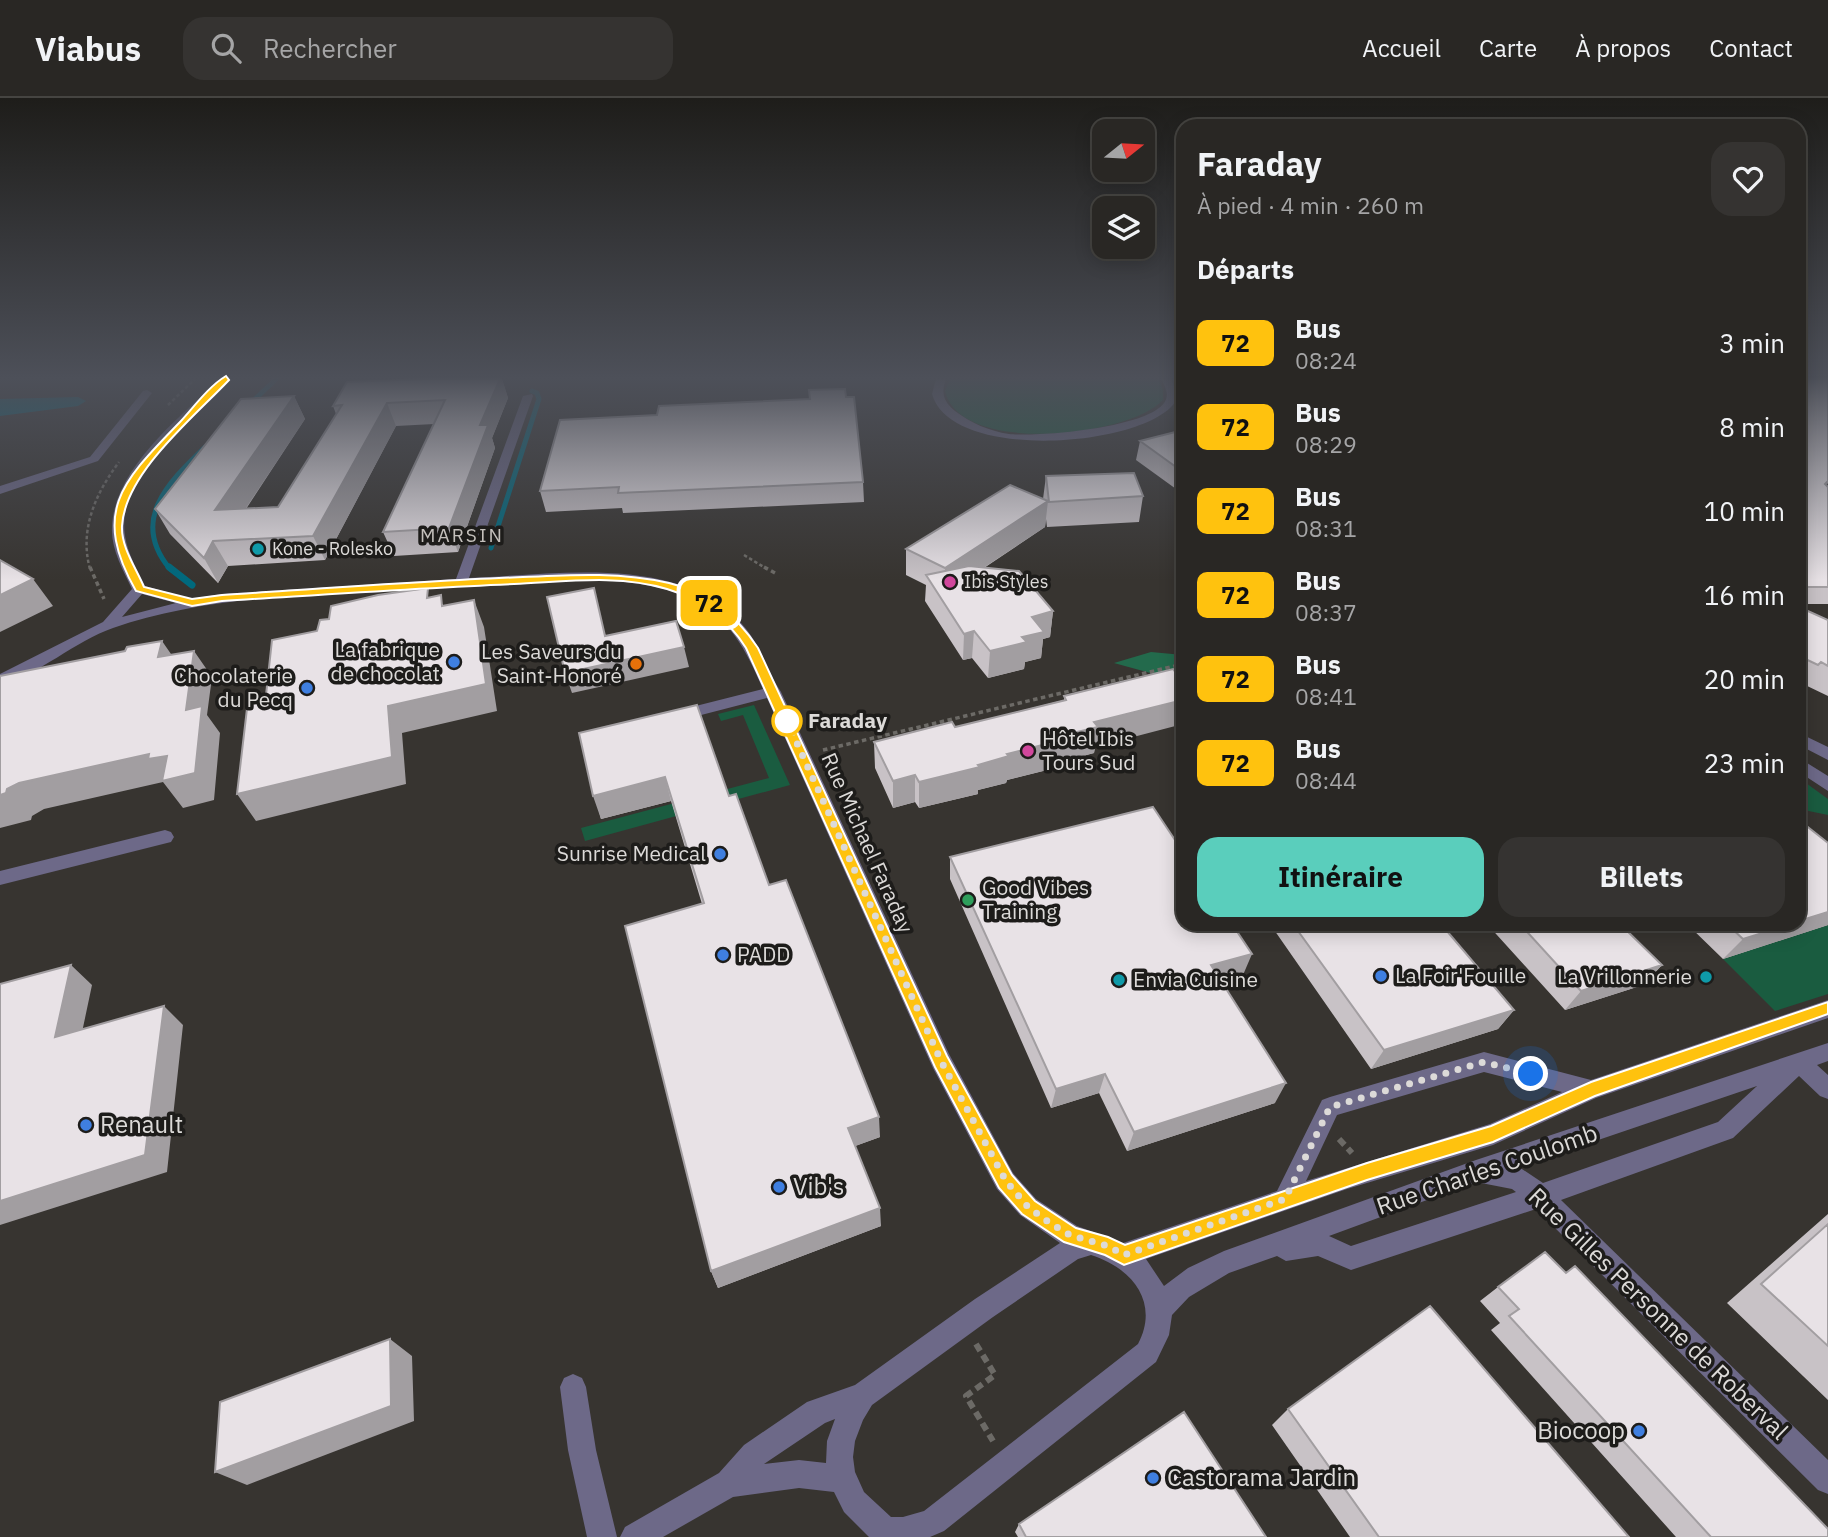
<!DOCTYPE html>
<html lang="fr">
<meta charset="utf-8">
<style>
body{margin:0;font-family:"IBM Plex Sans",sans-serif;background:#353331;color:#f1f3f6;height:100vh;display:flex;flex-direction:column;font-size:26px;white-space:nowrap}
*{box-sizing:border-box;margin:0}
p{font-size:23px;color:#a5a5a6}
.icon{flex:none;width:38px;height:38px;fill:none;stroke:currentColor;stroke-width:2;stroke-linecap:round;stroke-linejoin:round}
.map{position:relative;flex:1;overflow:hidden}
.panel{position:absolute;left:1176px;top:21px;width:630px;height:812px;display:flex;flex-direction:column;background:#292724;border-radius:21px;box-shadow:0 4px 18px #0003,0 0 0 2px #454441}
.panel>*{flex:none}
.badge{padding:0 14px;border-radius:10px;font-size:24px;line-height:46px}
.needle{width:46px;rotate:72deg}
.fabs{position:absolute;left:1092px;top:21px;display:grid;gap:14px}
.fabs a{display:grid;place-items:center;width:63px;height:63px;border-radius:14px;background:#292724;box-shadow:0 4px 18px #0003,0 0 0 2px #454441;font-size:35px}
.you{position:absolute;width:35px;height:35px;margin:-18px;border:5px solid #fff;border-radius:50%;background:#1a73e8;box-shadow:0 0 0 10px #1a73e833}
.map>.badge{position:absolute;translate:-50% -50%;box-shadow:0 0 0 4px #fff}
h2{padding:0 21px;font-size:26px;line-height:63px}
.round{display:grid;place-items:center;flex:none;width:74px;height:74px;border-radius:21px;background:#353331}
.headline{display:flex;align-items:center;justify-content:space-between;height:119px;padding:0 21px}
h1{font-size:33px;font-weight:800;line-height:52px}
.action{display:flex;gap:14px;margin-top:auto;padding:14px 21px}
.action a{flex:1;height:80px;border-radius:21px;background:#5acebc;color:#111;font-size:28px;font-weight:800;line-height:80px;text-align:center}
.action a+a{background:#353331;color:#f1f3f6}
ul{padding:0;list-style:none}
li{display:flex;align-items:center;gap:21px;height:84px;padding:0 21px}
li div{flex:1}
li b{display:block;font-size:26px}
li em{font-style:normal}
li .badge{min-width:77px;font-weight:700;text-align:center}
header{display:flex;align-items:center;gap:42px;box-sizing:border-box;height:98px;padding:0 35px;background:#292724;border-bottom:2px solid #454441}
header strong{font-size:33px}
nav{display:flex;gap:38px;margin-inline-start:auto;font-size:24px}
.search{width:490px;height:63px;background:#353331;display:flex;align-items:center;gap:18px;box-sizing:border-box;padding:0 24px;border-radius:21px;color:#a5a5a6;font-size:26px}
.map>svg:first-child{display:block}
</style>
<header>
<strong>Viabus</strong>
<div class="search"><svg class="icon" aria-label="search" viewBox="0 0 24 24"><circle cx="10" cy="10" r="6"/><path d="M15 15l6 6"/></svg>Rechercher</div>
<nav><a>Accueil</a><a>Carte</a><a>À propos</a><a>Contact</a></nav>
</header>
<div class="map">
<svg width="1828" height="1439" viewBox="0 0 1828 1439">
<rect width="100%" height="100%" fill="#373430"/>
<path fill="#1a5c40" d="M950,281H1159L1163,292V302C1129,339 960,358 945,293Z
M754,607L790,687L585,743L581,730L769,680L743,617L721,623L718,616Z
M1799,680L1828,701V717L1799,711V704L1806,702L1799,696Z
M1828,827V896L1775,913L1723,861Z"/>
<path fill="#236a4c" d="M1151,554L1183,557V584L1114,565Z"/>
<path fill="#00697d" d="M78,299L86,303L78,308L0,318V301Z"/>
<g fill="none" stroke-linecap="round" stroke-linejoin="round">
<path stroke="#00697d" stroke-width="5" d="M250,306L276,281
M491,450L539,301L537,295L532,293
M170,471C129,422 169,384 205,349"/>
<path stroke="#00697d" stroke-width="7" d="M169,469L192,487"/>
<path stroke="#6c6a66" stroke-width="2.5" stroke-dasharray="3.5 2.5" stroke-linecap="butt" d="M168,307L195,281
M744,457L767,471
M90,471C79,431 96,395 119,364"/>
<path stroke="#6c6a66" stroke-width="3.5" stroke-dasharray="4.5 3.5" stroke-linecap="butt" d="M90,469L104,501
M764,469L775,475
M823,652L1183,566"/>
<path stroke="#6c6a66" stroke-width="6" stroke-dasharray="8 5" stroke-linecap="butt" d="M1339,1041L1352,1055
M976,1246L995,1277L966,1298L993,1343"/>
<path fill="#6d6988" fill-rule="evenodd" d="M220,281H231C196,323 115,374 125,438C128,456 137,472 145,488L191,501L222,496L456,481L523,298L532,296L533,298L469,480C554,477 677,455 741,525C760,545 766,572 781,594L949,956L1013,1075L1036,1101L1077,1128L1123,1145L1277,1093L1322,1002L1330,999L1484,954L1591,982L1828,902V920L1596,1000L1493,1047L1347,1091L1146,1161L1164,1188L1188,1170L1224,1153L1476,1062L1828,945V963L1817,967L1828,977V1001L1820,998L1799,978L1733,1040L1561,1102L1828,1362V1396L1818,1392L1536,1111L1351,1172L1318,1158L1286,1163L1277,1158L1229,1175L1189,1199L1172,1217L1169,1237L1156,1264L944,1433L930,1439H869L844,1414L834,1394L799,1390L733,1399L663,1439H620L625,1429L719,1375L744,1347L807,1304L855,1287L975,1201L1060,1145L1020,1117L997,1091L933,970L767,600L678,623L670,618L672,614L763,591C746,552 730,519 689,500C621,469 516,486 443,490C338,496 211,495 113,530C75,543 39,577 0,587V576L103,524L132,491C123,472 111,451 112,430C113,371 181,318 220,281ZM142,496L176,505L122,519ZM1484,974L1562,994L1490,1026L1306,1083L1337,1017ZM1757,988L1718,1024L1543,1085L1519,1069ZM1476,1084L1512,1091L1516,1094L1351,1148L1329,1138ZM1091,1157C1132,1170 1160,1204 1138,1246L924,1413L903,1419H891L864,1394L855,1374L853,1359L855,1343L863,1322L872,1307L993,1219L1078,1161ZM835,1321L827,1343L826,1365L799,1362L764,1366L825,1325Z
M936,281H946C941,295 943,303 955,313C971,325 989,333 1009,336C1039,339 1146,330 1164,305C1170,297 1165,288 1161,281H1171L1178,298C1163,347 952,368 932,296Z
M147,292L152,295L98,363L0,396V388L90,359L143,293Z
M1799,635L1828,649V662L1799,647Z
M1799,660L1828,678V693L1799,674Z
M165,732L171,734L174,739L171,744L0,787V773Z
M573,1276L582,1280L586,1289L596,1352L617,1439H587L568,1352L560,1289L564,1280Z"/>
</g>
<path fill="#c8c2c6" d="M424,281H502L508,300L492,340L495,350L458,454L394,458L383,434L434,326L396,328L325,462L228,468L218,485L170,436L155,411L294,298L305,321L246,411L278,409L336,316L333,308Z
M1799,281H1828V385L1826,387L1828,389V506H1799Z
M846,299L863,384L864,404L623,415L622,410L546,414L540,393L657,317Z
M1183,332V396L1136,362L1140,343Z
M1046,378L1143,398L1139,424L1047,429L1046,421L1045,429L984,470L1053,513L1050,539L1043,541L1041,560L1025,564L1024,571L988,580L972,560L963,562L925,503L926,487L906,477V451L1043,401Z
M1799,509L1828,522V598L1803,586L1800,589L1799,588Z
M1064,598L1095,649L1094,655L1048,667L1047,672L1007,682L1006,685L978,692V696L919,710L915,704L893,710L875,670L874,644L955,629L1064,602Z
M579,635L729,698L880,1039L855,1048L881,1128L718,1190L711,1173L702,806L671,703L601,721Z
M1828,745V827L1723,861L1687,826H1799Z
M950,759L1243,877L1221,883L1275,1005L1127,1053L1099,995L1051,1010L950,781Z
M1270,826H1441L1514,912L1498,931L1371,971Z
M1487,826H1620L1662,867L1643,887L1565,912Z
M1828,1116V1302L1727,1205Z
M1498,1189L1828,1439H1676L1491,1232L1500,1225L1480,1203Z
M1288,1311L1629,1439H1350L1272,1327Z
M1019,1426L1266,1439H1018L1015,1434Z"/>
<path fill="#a29ea1" d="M500,281H502L508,300L492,340L495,350L458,454L449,430L480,327Z
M294,298L305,321L228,437L215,412Z
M387,305L396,328L325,462L313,438Z
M1048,403L1045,429L944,496L945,470Z
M213,443L228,468L218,485L204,460Z
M33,481L53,508L0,534V497Z
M474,502L484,529L497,613L402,635L406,686L256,723L237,696L388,608Z
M1053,513L1050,539L1043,541L1041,560L1025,564L1024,571L988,580L990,553L1022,539L1032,519Z
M974,533L972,560L963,562L964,536Z
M162,543L180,569L158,559Z
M684,549L689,569L572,595L565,575Z
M194,553L212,579L207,617L220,635L214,702L183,710L163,684L44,711L32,718L31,722L0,730V697L7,691L19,685L186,612Z
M1183,602V626L1095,649L1094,655L1048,667L1047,672L1007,682L1006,685L978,692V696L919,710V684L978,667L1094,624Z
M915,677V704L893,710V683Z
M665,679L671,703L601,721L593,698Z
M1828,814V827L1723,861L1743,841L1791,826H1799V823Z
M1252,856L1243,877L1203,888L1211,867Z
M71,867L92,887L77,958L55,939Z
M1662,867L1643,887L1565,912L1581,893Z
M164,908L183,927L167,1074L0,1127V1103Z
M1514,912L1498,931L1371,971L1384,952Z
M1105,976L1099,995L1051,1010L1056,991Z
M1286,985L1275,1005L1127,1053L1134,1034Z
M879,1019L880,1039L850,1050L848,1030Z
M880,1110L881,1128L718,1190L711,1173Z
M390,1241L412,1258L414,1323L247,1387L215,1374Z"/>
<path fill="#e8e2e6" stroke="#a29ea1" stroke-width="2" d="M424,281H500L480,327H488L449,430L383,434L445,302L387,305L313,438L213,443L204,460L155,411L241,301L294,298L215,412L278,409L342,307L333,308L347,284Z
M1799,281H1828V383L1825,386L1828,389V489H1799Z
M845,291L846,299H854L863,384L618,395L619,389L540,393L560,322L657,317L659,308L810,301L809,292Z
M1183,332V374L1140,343Z
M1134,375L1143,398L1049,404L1046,378Z
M1010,387L1048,403L945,470L906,451Z
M0,462L33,481L0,497Z
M969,468L1019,473L1053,513L1032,519L1044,534L1022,539L1027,544L990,553L974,533L964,536L926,477Z
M428,490L427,500L441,497L442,508L474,502L486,586L388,608L392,659L237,696L248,602L266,597L272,542L317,533L320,522L329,521L331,508L378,497Z
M594,490L605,538L676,523L684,549L565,575L547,499Z
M1799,509L1828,522V568L1821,564L1818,567L1799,558Z
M162,543L158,559L194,553L186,612L202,608L195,675L162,683L167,658L148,661L149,656L19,685L7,691L6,695L0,697V578L125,553L127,549Z
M1173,571L1183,583V602L1094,624L1098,629L1048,641L1050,645L1007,656L1009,658L978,667L980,669L919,684L915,677L893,683L874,644L952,624L955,629L1066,602L1064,598Z
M697,607L729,698L736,696L769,787L786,782L879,1019L848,1030L880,1110L711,1173L625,828L704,805L665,679L593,698L579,635Z
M1153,709L1183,754V826H1232L1252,856L1211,867L1286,985L1134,1034L1105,976L1056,991L950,759Z
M1799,722L1828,745V814L1799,823Z
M1293,826H1441L1514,912L1384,952Z
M1520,826H1620L1662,867L1581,893Z
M1727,826H1791L1743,841Z
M71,867L55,939L164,908L145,1057L0,1103V886Z
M1828,1126V1248L1761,1186Z
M1545,1154L1566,1175L1575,1168L1828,1431V1439H1711L1509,1218L1519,1211L1498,1189Z
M1430,1208L1629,1439H1379L1288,1311Z
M390,1241L391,1308L215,1374L220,1304Z
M1184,1314L1266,1439H1026L1019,1426Z"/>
<linearGradient id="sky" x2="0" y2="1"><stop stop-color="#1e1d1a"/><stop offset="0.58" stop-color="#4d5059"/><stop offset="1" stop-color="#4d5059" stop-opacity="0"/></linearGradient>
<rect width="1828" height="482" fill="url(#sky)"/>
<path fill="#ffc20e" stroke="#fff" stroke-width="2" d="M226,278L229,282C194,319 125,375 122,428C121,449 136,470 144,489L192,501L222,497C314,491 407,484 499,480C556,478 613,472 669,485C707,494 737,518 758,550L947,958L1012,1077L1035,1103L1076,1130L1108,1139L1125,1147L1367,1065L1491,1028L1591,984L1828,904V916L1595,998L1493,1044L1367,1082L1124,1167L1105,1157L1064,1144L1022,1116L999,1090L935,969L746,550C728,521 700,501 667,491C618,476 564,484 514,486C416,490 319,497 222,503L192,508L136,493C90,412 124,382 180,324C193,310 209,288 226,278Z"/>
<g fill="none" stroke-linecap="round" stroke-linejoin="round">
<path stroke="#dcdad8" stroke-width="7" stroke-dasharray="0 12.6" d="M787,623L941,963L1006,1083L1028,1109L1050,1125L1070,1137L1108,1148L1124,1157L1285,1101L1330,1009L1484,964L1531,976"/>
</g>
<g fill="#0f9aa8" stroke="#1d1c1a" stroke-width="2.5">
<circle cx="258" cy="451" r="7"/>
<circle cx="1706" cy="879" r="7"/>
<circle cx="1119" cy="882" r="7"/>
</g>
<g fill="#d1479c" stroke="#1d1c1a" stroke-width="2.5">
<circle cx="950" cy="484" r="7"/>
<circle cx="1028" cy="653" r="7"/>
</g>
<g fill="#3f7fe0" stroke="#1d1c1a" stroke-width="2.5">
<circle cx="454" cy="564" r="7"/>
<circle cx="307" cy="590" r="7"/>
<circle cx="720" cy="756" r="7"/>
<circle cx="723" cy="857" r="7"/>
<circle cx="1381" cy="878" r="7"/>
<circle cx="86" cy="1027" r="7"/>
<circle cx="779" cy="1089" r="7"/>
<circle cx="1639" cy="1333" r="7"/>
<circle cx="1153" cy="1380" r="7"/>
</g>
<circle fill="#e8710a" stroke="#1d1c1a" stroke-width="2.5" cx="636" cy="566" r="7"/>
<circle fill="#fff" stroke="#ffc20e" stroke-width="3.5" cx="787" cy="623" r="14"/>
<circle fill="#2e9e5b" stroke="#1d1c1a" stroke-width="2.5" cx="968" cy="802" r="7"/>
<g text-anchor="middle" stroke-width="7" stroke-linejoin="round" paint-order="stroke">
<g font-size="18" fill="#dcdad8" stroke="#1d1c1a" text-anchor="start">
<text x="272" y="457">Kone - Rolesko</text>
<text x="964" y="490">Ibis Styles</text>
</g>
<g font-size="19" letter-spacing="2" fill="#c4c0bc" stroke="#1d1c1a">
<text x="462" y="444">MARSIN</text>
</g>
<g font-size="21" fill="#dcdad8" stroke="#1d1c1a" text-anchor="end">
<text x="440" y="559">La fabrique<tspan x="440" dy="24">de chocolat</tspan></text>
<text x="622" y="561">Les Saveurs du<tspan x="622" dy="24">Saint-Honoré</tspan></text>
<text x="293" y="585">Chocolaterie<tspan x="293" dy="24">du Pecq</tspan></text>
<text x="1042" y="648" text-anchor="start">Hôtel Ibis<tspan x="1042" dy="24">Tours Sud</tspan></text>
<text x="706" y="763">Sunrise Medical</text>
<text x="982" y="797" text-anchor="start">Good Vibes<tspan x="982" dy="24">Training</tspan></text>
<text x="737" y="864" text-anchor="start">PADD</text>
<text x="1395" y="885" text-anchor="start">La Foir'Fouille</text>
<text x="1692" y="886">La Vrillonnerie</text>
<text x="1133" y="889" text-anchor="start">Envia Cuisine</text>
</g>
<g font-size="21" font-weight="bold" fill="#dcdad8" stroke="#1d1c1a" text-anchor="start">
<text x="808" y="630">Faraday</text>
</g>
<g font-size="21" fill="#dcdad8" stroke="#1d1c1a">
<text transform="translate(867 745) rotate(66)" y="7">Rue Michael Faraday</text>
</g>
<g font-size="24" fill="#dcdad8" stroke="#1d1c1a" text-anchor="start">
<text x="100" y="1035">Renault</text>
<text x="793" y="1097">Vib's</text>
<text x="1625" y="1341" text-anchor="end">Biocoop</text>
<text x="1167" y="1388">Castorama Jardin</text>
</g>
<g font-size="24" fill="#dcdad8" stroke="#1d1c1a">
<text transform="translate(1487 1072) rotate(-19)" y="8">Rue Charles Coulomb</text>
<text transform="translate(1658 1216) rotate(44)" y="8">Rue Gilles Personne de Roberval</text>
</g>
</g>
</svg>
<div class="fabs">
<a><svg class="needle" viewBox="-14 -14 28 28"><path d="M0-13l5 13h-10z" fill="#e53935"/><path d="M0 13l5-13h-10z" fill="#a5a5a6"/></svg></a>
<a><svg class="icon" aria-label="layers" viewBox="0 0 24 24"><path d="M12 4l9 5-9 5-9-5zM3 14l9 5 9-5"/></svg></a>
</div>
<div class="you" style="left:1531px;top:976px"></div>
<b class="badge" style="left:709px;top:505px;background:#ffc20e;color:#111">72</b>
<section class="panel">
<div class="headline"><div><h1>Faraday</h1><p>À pied · 4 min · 260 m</p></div><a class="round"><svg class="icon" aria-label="heart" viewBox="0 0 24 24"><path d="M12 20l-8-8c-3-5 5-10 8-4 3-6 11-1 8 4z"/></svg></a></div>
<h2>Départs</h2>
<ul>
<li><span class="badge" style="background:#ffc20e;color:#111">72</span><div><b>Bus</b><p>08:24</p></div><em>3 min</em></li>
<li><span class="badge" style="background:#ffc20e;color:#111">72</span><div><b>Bus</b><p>08:29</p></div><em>8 min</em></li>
<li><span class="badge" style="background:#ffc20e;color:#111">72</span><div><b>Bus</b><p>08:31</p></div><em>10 min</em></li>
<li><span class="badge" style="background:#ffc20e;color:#111">72</span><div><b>Bus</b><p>08:37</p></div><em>16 min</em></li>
<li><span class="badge" style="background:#ffc20e;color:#111">72</span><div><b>Bus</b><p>08:41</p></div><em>20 min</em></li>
<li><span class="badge" style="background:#ffc20e;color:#111">72</span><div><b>Bus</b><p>08:44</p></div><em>23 min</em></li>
</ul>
<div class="action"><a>Itinéraire</a><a>Billets</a></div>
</section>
</div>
